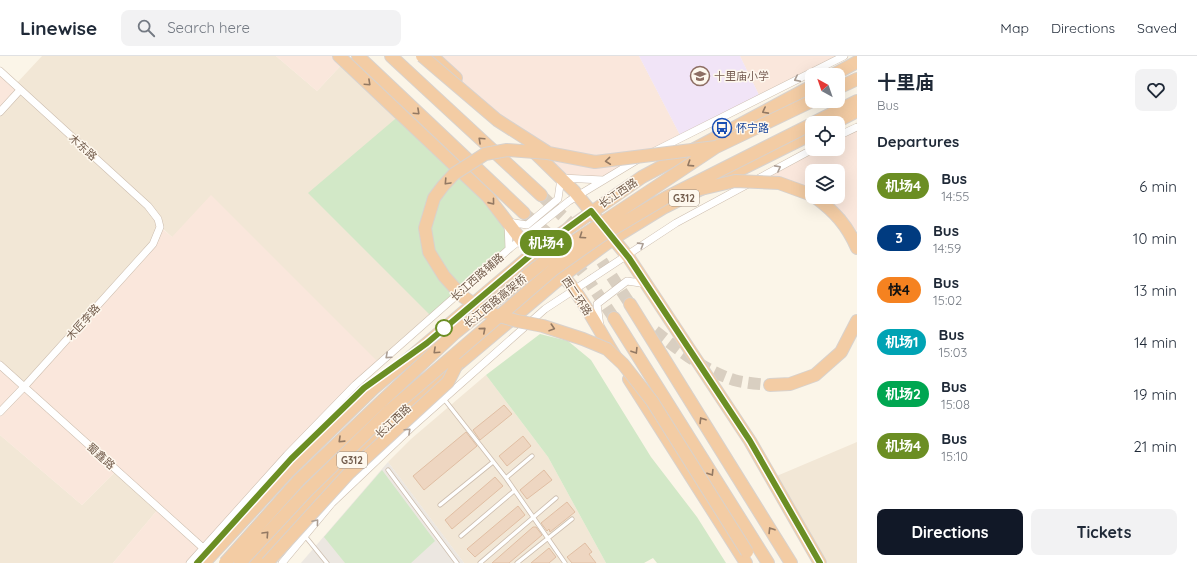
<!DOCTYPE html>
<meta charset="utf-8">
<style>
body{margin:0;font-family:Quicksand,"Noto Sans SC",sans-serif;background:#f2f2f3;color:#1f2937;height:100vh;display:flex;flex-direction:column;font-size:15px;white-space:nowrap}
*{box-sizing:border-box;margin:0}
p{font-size:13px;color:#747a83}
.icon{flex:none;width:22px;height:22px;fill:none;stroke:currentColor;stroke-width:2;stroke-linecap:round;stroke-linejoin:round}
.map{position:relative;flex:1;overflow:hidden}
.side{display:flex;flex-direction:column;background:#fff;width:340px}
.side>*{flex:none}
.badge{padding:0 8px;border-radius:13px;font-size:14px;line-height:26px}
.needle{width:26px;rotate:320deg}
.buttons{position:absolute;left:805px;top:12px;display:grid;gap:8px}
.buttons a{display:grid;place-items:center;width:40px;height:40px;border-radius:8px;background:#fff;box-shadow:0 4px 16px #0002;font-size:20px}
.map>.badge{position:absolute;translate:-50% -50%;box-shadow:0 0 0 2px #fff}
h2{padding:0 20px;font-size:15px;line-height:36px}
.round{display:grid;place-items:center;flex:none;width:42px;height:42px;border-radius:8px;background:#f2f2f3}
.summary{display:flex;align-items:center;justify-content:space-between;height:68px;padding:0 20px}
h1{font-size:19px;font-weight:700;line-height:30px}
.primary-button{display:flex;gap:8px;margin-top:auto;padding:8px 20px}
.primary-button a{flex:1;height:46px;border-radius:8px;background:#111827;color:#fff;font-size:16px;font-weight:700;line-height:46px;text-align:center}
.primary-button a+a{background:#f2f2f3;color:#1f2937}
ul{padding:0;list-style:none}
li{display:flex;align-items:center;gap:12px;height:52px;padding:0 20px}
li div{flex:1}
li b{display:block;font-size:15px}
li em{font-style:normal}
li .badge{min-width:44px;font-weight:700;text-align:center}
header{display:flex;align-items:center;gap:24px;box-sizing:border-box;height:56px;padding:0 20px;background:#fff;border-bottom:1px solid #e0e1e3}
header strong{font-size:19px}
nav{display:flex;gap:22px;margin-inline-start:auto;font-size:14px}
.search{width:280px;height:36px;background:#f2f2f3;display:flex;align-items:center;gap:10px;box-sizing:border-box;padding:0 14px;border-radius:8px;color:#747a83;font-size:15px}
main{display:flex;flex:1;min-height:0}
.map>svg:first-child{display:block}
</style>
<header>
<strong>Linewise</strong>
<div class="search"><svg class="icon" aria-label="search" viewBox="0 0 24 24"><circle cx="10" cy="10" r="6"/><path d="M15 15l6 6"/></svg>Search here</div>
<nav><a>Map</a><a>Directions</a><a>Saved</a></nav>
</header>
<main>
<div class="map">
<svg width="857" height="507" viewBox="0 0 857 507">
<rect width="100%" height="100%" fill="#fbf5e8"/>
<path fill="#f2e7d6" d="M42,0H276L317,35L345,5L401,58L432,261L379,307L172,181L161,171L153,188L24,331L0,309V56L15,29Z
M486,319L548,401L606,507H464L388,406L411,383Z
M0,379L82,449L117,414L159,452L113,507H0Z
M857,386V507H820L772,422Z"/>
<path fill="#fae7dc" d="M276,0H339L345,5L317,35Z
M432,0H639L681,81L603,124L561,122Z
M740,0H844L760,41Z
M0,15L20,34L0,56Z
M857,71V174L850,178L815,141H838V115H812V139L753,126L813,93H838V80Z
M211,139L379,307L355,329L190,507H113L159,452L117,414L82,449L0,379V309L24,331L153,188L160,171L172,181Z"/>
<path fill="#ece7e1" d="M388,406L464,507H301Z"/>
<path fill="#f1e4f7" d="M639,0H740L760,41L681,81Z"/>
<path fill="#d2e8c7" d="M401,58L508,166L509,193L432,261L308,137Z
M540,278L568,285L591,304L651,401L697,461L726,507H657L653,502L644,507H606L548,401L486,319Z
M382,414L435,485L411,507H345L324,481Z"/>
<path fill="#eed6c1" stroke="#e0bea3" d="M504,349L512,358L480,384L473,374Z
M466,376L477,390L424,434L413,420Z
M523,380L531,390L507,410L499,400Z
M544,414L552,424L527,443L520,434Z
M495,421L503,430L452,473L445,464Z
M567,446L575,456L550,476L549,473L547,475L541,467Z
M518,450L525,459L475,501L467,493Z
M533,471H536L542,479L509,507H492Z
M585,487L592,496L589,498L596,507H572L567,501Z
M549,492L556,501L549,507H531Z"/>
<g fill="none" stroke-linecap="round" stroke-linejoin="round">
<path stroke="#d9cfc1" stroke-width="12" stroke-dasharray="12 6" stroke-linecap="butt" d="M541,139L578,175L601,204L630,248
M524,157L560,188L584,218L614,262
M655,275C679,294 703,314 734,324C745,327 759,328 770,329"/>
<defs>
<path id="service" d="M444,343L506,422L565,507
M388,414L457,507
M506,422L532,400
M440,449L493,406
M305,480L327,507
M461,480L514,435
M480,507L556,442
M517,507L572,463"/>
<path id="minor" d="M0,15L148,150L158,163L160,171L153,188L24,331L0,356
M0,56L20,34
M838,80L857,71
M653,96L844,0
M509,193L508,166L527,169L558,143L561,122L603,124
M600,270L597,248L627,225L647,228
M0,309L202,491
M190,507L287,399L355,329L509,193L569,145L637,104
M282,507L332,447L412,371L545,253L676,167L813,93"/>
<path id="trunk" d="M339,0L488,141L532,198L538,203
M358,0L524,157
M391,0L541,139
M432,0L456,22
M833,19L857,6
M838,32L857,23
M813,67L857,45
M834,67L857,55
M529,91L574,135L629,202L750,385L820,507
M815,141C835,156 847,169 857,192
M557,215C575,227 602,280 615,300
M630,248L791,507
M614,262L768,507
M629,323L746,507
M770,329L790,328L815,319L841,296L857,265
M204,507L288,416L373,333L532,198L642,121L812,30
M255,507L310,446L398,359L564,219L614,182L663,152L812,78"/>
</defs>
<use href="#service" stroke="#ccbdae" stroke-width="5"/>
<use href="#minor" stroke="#ccbdae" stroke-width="8"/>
<use href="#trunk" stroke="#d8d2cd" stroke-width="14"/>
<use href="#service" stroke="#fff" stroke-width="3.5"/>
<use href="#minor" stroke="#fff" stroke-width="7"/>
<use href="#trunk" stroke="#f3cca4" stroke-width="12"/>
<defs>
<path id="trunk-bridge" d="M422,0L497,64L547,96
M716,91L595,106L548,97L507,94L485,98L454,118L443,130L434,142L425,172L429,196L444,220L462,240L486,256L517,265L543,270L583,283L607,293L623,308L652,345L747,496
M688,136L735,125L779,127L812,139
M225,507L299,424L382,345L455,277L546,204L716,91L812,45
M240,507L306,436L389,355L554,213L601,180L667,141L812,68
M267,507L349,417L448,326L457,308"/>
</defs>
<use href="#trunk-bridge" stroke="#d8d2cd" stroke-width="14" stroke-linecap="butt"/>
<use href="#trunk-bridge" stroke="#f3cca4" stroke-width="12"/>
</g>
<defs><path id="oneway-chevron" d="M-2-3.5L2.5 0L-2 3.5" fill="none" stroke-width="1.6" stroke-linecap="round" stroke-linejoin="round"/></defs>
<g stroke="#ab9e94">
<use href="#oneway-chevron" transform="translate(797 23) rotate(154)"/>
<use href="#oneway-chevron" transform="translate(778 112) rotate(-28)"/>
<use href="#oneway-chevron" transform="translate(641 189) rotate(-32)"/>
<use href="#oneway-chevron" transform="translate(388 300) rotate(138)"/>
<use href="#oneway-chevron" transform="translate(408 375) rotate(-43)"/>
<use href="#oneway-chevron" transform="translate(316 466) rotate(-50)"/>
</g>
<g stroke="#937963">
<use href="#oneway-chevron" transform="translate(368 27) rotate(43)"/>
<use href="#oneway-chevron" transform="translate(765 55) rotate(152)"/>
<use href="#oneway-chevron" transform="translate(417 56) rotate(43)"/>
<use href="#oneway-chevron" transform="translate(481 84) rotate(-137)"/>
<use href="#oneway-chevron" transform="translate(608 105) rotate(174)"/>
<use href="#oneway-chevron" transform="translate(690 108) rotate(147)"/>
<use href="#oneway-chevron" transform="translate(447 126) rotate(133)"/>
<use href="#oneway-chevron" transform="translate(492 146) rotate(51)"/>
<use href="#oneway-chevron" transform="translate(582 180) rotate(146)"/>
<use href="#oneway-chevron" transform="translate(552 272) rotate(18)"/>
<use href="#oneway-chevron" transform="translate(483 274) rotate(-41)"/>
<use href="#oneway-chevron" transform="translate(436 295) rotate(137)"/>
<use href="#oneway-chevron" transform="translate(635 295) rotate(58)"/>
<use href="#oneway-chevron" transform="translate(702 364) rotate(-122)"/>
<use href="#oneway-chevron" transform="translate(341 384) rotate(136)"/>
<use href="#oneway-chevron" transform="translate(711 417) rotate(58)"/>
<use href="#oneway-chevron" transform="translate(771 474) rotate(-122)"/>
<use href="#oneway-chevron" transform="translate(266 478) rotate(-47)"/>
</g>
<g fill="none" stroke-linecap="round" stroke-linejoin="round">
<defs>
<path id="line" d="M197,507L291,403L364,332L427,287L532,198L591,155L629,202L750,385L820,507"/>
</defs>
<use href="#line" stroke="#fff" stroke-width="9"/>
<use href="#line" stroke="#6b8e23" stroke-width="6"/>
</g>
<defs>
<symbol id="school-ring" viewBox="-11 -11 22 22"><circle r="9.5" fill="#fef8ee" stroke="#8d6e63" stroke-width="1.5"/><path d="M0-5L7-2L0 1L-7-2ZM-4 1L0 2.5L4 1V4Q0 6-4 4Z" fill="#8d6e63"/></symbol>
<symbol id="bus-ring" viewBox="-11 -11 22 22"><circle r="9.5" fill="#fef8ee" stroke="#1a4fb4" stroke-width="1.5"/><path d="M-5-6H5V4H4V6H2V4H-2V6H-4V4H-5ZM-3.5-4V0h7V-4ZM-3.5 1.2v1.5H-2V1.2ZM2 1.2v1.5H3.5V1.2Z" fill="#1a4fb4"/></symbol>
</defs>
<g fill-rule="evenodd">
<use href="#school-ring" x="689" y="9" width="22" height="22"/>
<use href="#bus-ring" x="711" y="61" width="22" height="22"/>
</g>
<circle fill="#fff" stroke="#6b8e23" stroke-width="2" cx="444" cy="272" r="8"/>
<g text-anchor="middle" stroke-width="3" stroke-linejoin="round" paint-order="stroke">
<g fill="#fef8ee" stroke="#9d8c7d" stroke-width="1">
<rect x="669" y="134" width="30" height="16" rx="3"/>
<rect x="337" y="396" width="30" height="16" rx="3"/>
</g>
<g font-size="10" font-weight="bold" fill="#735d4d">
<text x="684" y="146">G312</text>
<text x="352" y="408">G312</text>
</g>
<g font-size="11" fill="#785e54" stroke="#fef8ee" text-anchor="start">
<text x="714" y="24">十里庙小学</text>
</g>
<g font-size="11" fill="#164399" stroke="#fef8ee" text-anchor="start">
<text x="736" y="76">怀宁路</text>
</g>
<g font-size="11" fill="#735d4d" stroke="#fef8ee">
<text transform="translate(83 91) rotate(42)" y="4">木东路</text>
<text transform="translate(618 137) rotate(-34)" y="4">长江西路</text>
<text transform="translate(477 221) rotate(-41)" y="4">长江西路辅路</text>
<text transform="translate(577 240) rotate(56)" y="4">西二环路</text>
<text transform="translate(495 245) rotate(-39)" y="4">长江西路高架桥</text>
<text transform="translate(83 266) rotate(-48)" y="4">木匠李路</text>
<text transform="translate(393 365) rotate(-43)" y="4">长江西路</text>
<text transform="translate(101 400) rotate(42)" y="4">蜀鑫路</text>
</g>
</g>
</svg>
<div class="buttons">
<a><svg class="needle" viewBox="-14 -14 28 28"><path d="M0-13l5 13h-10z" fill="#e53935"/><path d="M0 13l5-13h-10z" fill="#747a83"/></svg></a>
<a><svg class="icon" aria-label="locate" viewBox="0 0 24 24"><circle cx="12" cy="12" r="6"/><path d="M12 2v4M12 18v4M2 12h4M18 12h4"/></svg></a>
<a><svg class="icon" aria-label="layers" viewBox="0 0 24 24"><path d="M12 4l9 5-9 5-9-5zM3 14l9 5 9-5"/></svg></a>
</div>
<b class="badge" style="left:546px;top:187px;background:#6b8e23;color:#fff">机场4</b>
</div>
<section class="side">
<div class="summary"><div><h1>十里庙</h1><p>Bus</p></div><a class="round"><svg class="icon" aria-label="heart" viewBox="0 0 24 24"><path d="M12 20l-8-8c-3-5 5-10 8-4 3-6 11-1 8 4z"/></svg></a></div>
<h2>Departures</h2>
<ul>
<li><span class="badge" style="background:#6b8e23;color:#fff">机场4</span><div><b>Bus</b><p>14:55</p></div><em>6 min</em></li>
<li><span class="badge" style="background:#003b80;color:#fff">3</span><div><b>Bus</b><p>14:59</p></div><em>10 min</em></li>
<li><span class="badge" style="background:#f58220;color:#111">快4</span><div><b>Bus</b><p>15:02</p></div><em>13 min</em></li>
<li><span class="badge" style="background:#00a3b4;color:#fff">机场1</span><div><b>Bus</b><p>15:03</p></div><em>14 min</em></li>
<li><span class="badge" style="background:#00a651;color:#fff">机场2</span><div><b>Bus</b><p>15:08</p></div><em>19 min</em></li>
<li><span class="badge" style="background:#6b8e23;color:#fff">机场4</span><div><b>Bus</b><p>15:10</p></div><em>21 min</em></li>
</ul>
<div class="primary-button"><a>Directions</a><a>Tickets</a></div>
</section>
</main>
